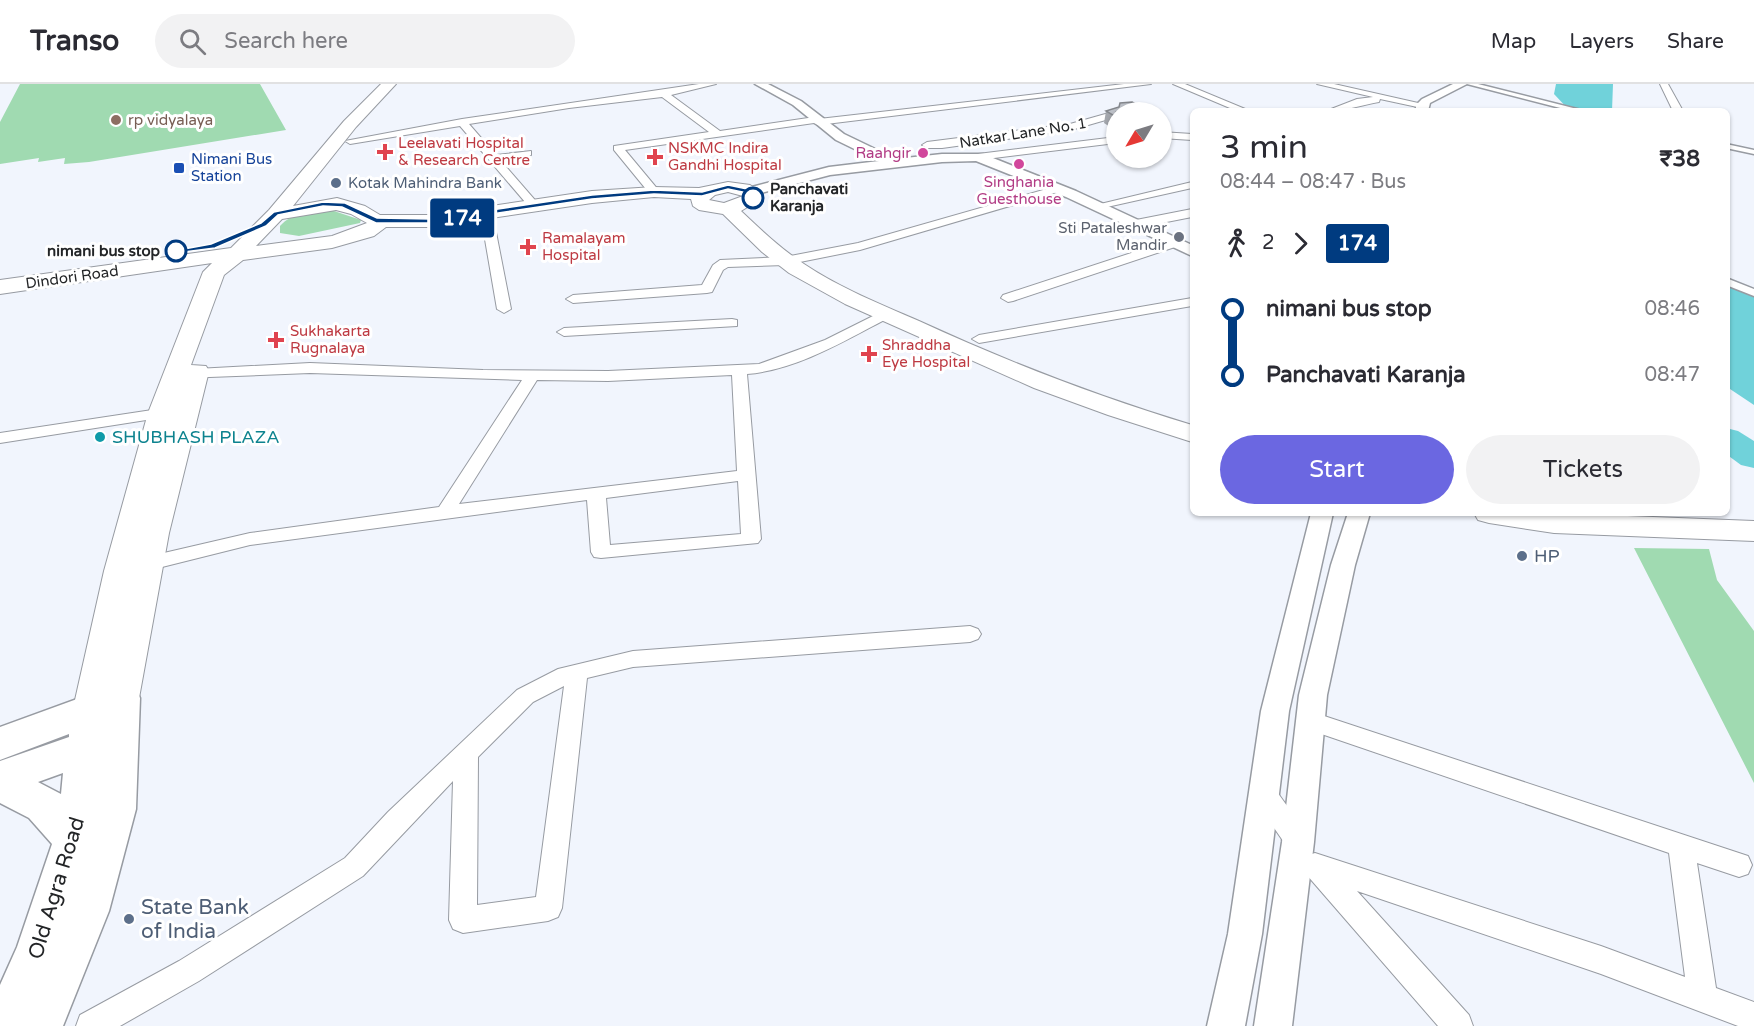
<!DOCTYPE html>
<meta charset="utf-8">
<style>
body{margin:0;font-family:"Varela Round",sans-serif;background:#f2f2f3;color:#2b2b33;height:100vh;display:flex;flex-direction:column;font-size:22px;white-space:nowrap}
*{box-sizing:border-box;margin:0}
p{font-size:20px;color:#7c7c81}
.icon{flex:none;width:33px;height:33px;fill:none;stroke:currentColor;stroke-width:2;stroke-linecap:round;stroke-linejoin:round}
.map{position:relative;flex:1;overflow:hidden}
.side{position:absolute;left:1190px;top:24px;width:540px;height:408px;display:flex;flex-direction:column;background:#fff;border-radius:9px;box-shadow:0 2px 4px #0004}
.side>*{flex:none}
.badge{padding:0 12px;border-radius:4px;font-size:21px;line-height:39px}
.needle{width:39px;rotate:232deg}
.controls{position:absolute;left:1106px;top:18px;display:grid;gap:12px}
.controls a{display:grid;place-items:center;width:66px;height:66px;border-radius:50%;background:#fff;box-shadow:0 2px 4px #0004;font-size:30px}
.map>.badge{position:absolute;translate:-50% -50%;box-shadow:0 0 0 3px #fff}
.legs{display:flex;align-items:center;gap:9px;height:66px;padding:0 30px;font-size:20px}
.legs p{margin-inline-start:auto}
.headline{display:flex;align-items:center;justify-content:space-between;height:102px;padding:0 30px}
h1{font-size:33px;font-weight:600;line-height:45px}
.cta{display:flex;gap:12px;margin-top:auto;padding:12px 30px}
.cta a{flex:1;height:69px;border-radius:36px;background:#6b67e1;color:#fff;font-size:24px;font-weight:600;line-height:69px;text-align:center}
.cta a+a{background:#f2f2f3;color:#2b2b33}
ul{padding:0 30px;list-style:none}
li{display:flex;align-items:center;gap:21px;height:66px;font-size:22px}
li i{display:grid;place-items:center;width:9px;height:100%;margin:0 8px;background:currentColor}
li i::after{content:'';width:15px;height:15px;margin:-8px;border:4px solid;border-radius:50%;background:#fff}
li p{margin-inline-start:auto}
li:first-child i{background:linear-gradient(#0000 50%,currentColor 0)}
li:last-child i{background:linear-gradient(currentColor 50%,#0000 0)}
header{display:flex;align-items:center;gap:36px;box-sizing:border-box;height:84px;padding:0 30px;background:#fff;border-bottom:2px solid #e1e1e2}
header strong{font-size:28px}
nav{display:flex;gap:33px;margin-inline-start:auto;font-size:21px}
.search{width:420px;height:54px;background:#f2f2f3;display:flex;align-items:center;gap:15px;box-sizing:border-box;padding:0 21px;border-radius:33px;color:#7c7c81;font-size:22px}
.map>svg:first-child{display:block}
</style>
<header>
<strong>Transo</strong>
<div class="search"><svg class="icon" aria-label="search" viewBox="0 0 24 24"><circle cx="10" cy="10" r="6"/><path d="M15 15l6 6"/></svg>Search here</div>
<nav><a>Map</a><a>Layers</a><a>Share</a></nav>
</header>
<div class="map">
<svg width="1754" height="942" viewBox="0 0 1754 942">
<rect width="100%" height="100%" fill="#f1f5fd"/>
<path fill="#a0dab1" d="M20,0H260L286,46L89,78L64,80L65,74L38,78L39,74L0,80V38Z
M325,124L361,136L360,139L299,152L280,149V142C292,129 309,127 325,124Z
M1634,464L1709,465L1717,496L1754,547V699Z"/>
<path fill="#70d2da" d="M1556,0H1613L1612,27H1570L1554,10Z
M1727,201L1754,213V321L1727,303Z"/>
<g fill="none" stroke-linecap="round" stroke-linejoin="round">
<path fill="#70d2da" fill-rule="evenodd" d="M1726,344L1738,347L1754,357V384L1741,381L1726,370Z"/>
<defs>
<path id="pedestrian" d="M1467,0H1478L1585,27H1572Z
M1726,60L1754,66V70L1726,64Z
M1726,194L1754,205V212L1726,201Z"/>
<path id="minor" d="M699,0H716L671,11L720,47L815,33L819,35L1124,0H1151L818,41L814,39L625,66L660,108L654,111L650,110L614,66V62L709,48L662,13L569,24L469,40L496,71L531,67V71L501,77L541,123L535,126L531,125L460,42L350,60L345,57L462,35Z
M1173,0H1185L1250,27H1237Z
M1317,0H1334L1427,21L1422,24L1380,15L1379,18C1362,21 1344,27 1326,27L1357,15L1373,13Z
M1660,0H1668L1683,27H1673Z
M1116,27L1120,28H1116V33L1071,46L942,64H927L922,61L927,58L1070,40Z
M1161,48L1192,50V56L1161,54Z
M1116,53V59L978,76L973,73L978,70Z
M1192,98V104L1098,125L1092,122Z
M1057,102L1063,105L1061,107L860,166L785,181L728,183L723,186L712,208L707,209L573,219L566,215L573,211L702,201L713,181L720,176L785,173L858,159Z
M1192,125V133L1136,144L1130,140L1136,136Z
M488,134L494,138L511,225L504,229L497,225L482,138Z
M1174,155L1178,156V162L1013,217L1008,218L1001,214L1003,211Z
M1192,214V222L979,259L972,255L979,251Z
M885,226L890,227V233C846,256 797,286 747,290L761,455L758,459L601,474L594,473L591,468L587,416L250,461L138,489L131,487L128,482L131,477L138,475L250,449L439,423L522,296L310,289L183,294L178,292L175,289L178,286L310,279L483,286L608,287L759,280L825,256ZM732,291L737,387L459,420L537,296L608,297ZM738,397L741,450L610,461L606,414Z
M732,235L737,236V242L564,252L557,248L564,244Z
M172,323L180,328L178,331L0,359V349Z
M970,542L978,545L981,550L978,555L970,558L633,583L587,594L562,824L558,833L548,837L463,849L453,845L449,836L453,697L363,792L199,897L120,942H76L80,931L179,877L345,774L388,728L517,606L558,585L633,567ZM564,602L536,813L477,821L478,673L533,618Z
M1309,627L1748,772L1752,781L1748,790L1739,793L1697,779L1716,904L1754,918V942H1738L1601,890L1357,807L1469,931L1473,942H1438L1306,790L1302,781L1306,772L1315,769L1601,862L1685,893L1669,769L1301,643L1297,636L1301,629Z
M1263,697L1272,701L1308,751L1312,759L1308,767L1299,771L1290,767L1254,715L1251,708L1254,701Z"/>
<path id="tertiary" d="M755,0H768L801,17L844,50L896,75L942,70H983L1076,107L1192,161V172L1066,113L976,77L942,78L830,91L749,112L744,111V105L829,83L879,77L836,56L793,21Z
M1453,0H1467L1430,19L1428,27H1416V21L1422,15Z
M1311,429H1333L1289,627L1262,850L1245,942H1207L1228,850L1261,627Z
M1348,429H1370L1355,481L1327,611L1314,758L1292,942H1254L1282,758L1299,611L1331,481Z"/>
<path id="primary" d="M381,0H396L356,43L293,122L337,114L365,122L380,131H430L592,107L654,103L699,104L728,98L750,101L759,107L762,114L741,127C761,146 781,165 804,180C840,204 880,220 919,237C1008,278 1099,313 1192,341V358L1108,331L1034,304L845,220L789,189L762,168L723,130L699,126L693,122L691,115L654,113L592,119L430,143H386L374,152L332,164L243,176L224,191L191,281L206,282L209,287L169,449L139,614L134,624L121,628L111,625L105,635L92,640L79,635L73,625L104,487L148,329L203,188L212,179L0,210V196L231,164L269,126L344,37ZM728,108L743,112L724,119L709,116L715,111ZM336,126L351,130L367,139L332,152L256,162L282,135Z
M1474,429H1552L1754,437V457L1554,449L1489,439L1478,436Z"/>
<path id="trunk" d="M121,599L135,603L140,614L136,725L109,827L63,942H0V901L17,863L52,760L29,734L0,719V677L69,653V650L0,676V643ZM63,689L61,710L38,698Z"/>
</defs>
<use href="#pedestrian" stroke="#979ba2" stroke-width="3"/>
<use href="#minor" stroke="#979ba2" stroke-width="2"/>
<use href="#tertiary" stroke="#979ba2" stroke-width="3"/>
<use href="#primary" stroke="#979ba2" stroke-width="2"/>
<use href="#trunk" stroke="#979ba2" stroke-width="3"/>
<use href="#pedestrian" fill="#fff" fill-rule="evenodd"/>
<use href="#minor" fill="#fff" fill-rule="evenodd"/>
<use href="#tertiary" fill="#fff" fill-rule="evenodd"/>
<use href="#primary" fill="#fff" fill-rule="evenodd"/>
<use href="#trunk" fill="#fff" fill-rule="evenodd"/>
</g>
<path fill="#a3a6ac" d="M1106,27L1116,28V47L1104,39Z"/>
<path fill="#bdc1c8" stroke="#84878c" stroke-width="1.5" d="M1132,18L1148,28H1116V33L1106,27L1119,23L1120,19Z"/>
<path fill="#003b80" stroke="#fff" stroke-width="1.5" d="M728,101L752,106L756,114L750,116L747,109L728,105L702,112L654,110L592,115L430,139H376L342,123L323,122L278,131L266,142L215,164L176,169L173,167L211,160L261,139L274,128L323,118L345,119L377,134L430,135L592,111L654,106L702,108Z"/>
<circle fill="#8d6e63" stroke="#fff" stroke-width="2" cx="116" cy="36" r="6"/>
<g fill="#e0444e" stroke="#fff" stroke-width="2">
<path d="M382 59h6v6h6v6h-6v6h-6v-6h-6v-6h6z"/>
<path d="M652 64h6v6h6v6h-6v6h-6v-6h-6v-6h6z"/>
<path d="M525 154h6v6h6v6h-6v6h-6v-6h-6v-6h6z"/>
<path d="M273 247h6v6h6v6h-6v6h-6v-6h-6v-6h6z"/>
<path d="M866 261h6v6h6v6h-6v6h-6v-6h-6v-6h6z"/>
</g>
<g fill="#d1479c" stroke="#fff" stroke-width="2">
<circle cx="923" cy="69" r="6"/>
<circle cx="1019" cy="80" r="6"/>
</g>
<rect fill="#1a4fb4" stroke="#fff" stroke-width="2" x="173" y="78" width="12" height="12" rx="3"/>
<g fill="#5c6f8a" stroke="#fff" stroke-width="2">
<circle cx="336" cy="99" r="6"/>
<circle cx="1522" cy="472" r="6"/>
<circle cx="129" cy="835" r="6"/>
</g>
<g fill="#fff" stroke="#003b80" stroke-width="3">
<circle cx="753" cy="114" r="10"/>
<circle cx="176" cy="167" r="10"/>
</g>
<circle fill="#6b7280" stroke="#fff" stroke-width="2" cx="1179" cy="153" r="6"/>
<circle fill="#0f9aa8" stroke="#fff" stroke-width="2" cx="100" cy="353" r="6"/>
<g text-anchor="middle" stroke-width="6" stroke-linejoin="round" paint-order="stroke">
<g font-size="15" fill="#785e54" stroke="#fff" text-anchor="start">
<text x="128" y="41">rp vidyalaya</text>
</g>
<g font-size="15" fill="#232527" stroke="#fff">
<text transform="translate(1023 49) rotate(-9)" y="5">Natkar Lane No. 1</text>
<text transform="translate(72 193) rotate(-8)" y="5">Dindori Road</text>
</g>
<g font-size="15" fill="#be3a42" stroke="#fff" text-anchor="start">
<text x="398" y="64">Leelavati Hospital<tspan x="398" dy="17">&amp; Research Centre</tspan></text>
<text x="668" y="69">NSKMC Indira<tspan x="668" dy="17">Gandhi Hospital</tspan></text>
<text x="542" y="159">Ramalayam<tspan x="542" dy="17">Hospital</tspan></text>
<text x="290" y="252">Sukhakarta<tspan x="290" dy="17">Rugnalaya</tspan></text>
<text x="882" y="266">Shraddha<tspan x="882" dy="17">Eye Hospital</tspan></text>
</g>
<g font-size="15" fill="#b23c85" stroke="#fff" text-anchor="end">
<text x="911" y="74">Raahgir</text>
<text x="1019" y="103" text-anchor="middle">Singhania<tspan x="1019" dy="17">Guesthouse</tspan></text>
</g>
<g font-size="15" fill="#164399" stroke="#fff" text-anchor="start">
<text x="191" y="80">Nimani Bus<tspan x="191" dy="17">Station</tspan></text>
</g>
<g font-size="15" fill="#4e5e75" stroke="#fff" text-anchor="start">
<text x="348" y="104">Kotak Mahindra Bank</text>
</g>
<g font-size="15" font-weight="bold" fill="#232527" stroke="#fff" text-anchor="start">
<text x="770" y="110">Panchavati<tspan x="770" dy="17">Karanja</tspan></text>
<text x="160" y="172" text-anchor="end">nimani bus stop</text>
</g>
<g font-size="15" fill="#5b616d" stroke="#fff" text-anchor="end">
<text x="1167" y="149">Sti Pataleshwar<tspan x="1167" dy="17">Mandir</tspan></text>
</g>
<g font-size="18" fill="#0d838f" stroke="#fff" text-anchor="start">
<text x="112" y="359">SHUBHASH PLAZA</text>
</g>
<g font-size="18" fill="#4e5e75" stroke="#fff" text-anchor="start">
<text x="1534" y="478">HP</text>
</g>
<g font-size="21" fill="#232527" stroke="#fff">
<text transform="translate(56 804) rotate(-73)" y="7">Old Agra Road</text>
</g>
<g font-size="21" fill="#4e5e75" stroke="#fff" text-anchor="start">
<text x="141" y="830">State Bank<tspan x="141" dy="24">of India</tspan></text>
</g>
</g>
</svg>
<div class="controls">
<a><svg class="needle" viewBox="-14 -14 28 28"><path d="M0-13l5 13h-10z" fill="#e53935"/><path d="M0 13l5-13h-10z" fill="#7c7c81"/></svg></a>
</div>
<b class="badge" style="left:462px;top:134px;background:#003b80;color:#fff">174</b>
<section class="side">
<div class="headline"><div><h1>3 min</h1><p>08:44 – 08:47 · Bus</p></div><b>₹38</b></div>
<div class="legs"><svg class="icon" aria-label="walk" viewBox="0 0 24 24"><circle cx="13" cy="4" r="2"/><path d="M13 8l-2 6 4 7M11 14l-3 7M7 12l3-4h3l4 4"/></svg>2<svg class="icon" aria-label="forward" viewBox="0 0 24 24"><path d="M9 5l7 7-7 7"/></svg><b class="badge" style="background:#003b80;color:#fff">174</b></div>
<ul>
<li><i style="color:#003b80"></i><b>nimani bus stop</b><p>08:46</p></li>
<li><i style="color:#003b80"></i><b>Panchavati Karanja</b><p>08:47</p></li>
</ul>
<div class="cta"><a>Start</a><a>Tickets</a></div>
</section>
</div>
